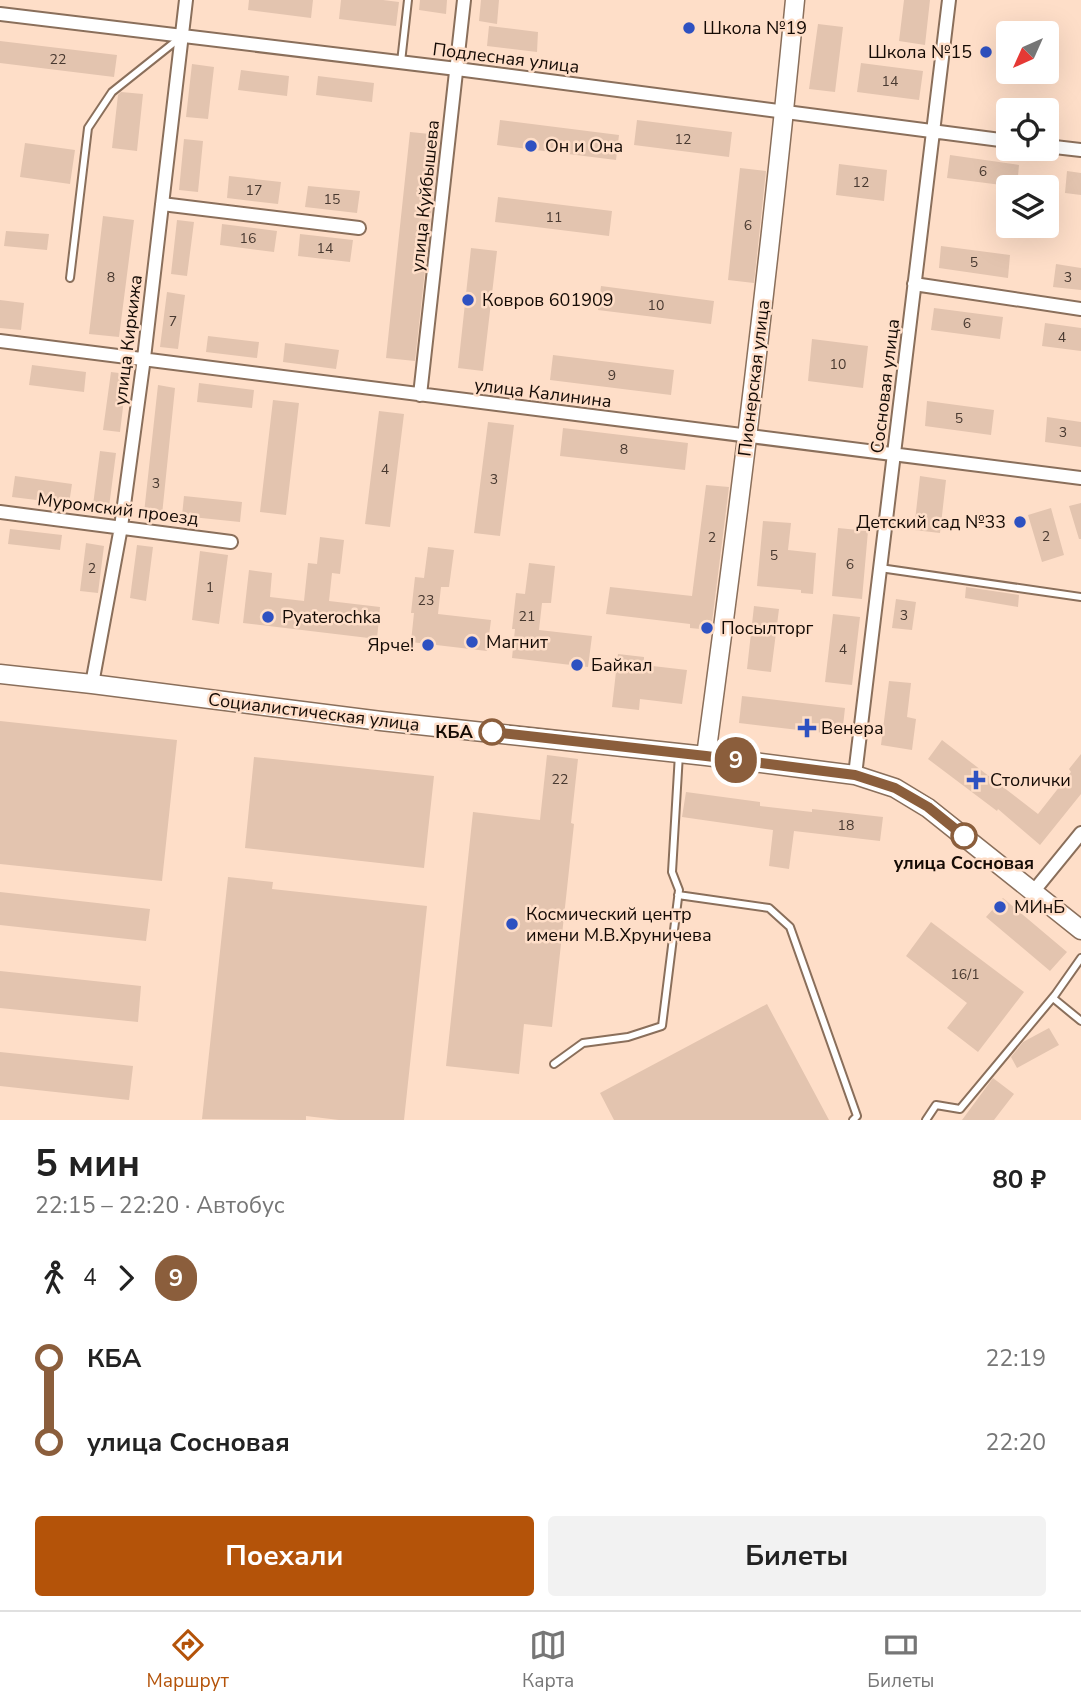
<!DOCTYPE html>
<html lang="ru">
<meta charset="utf-8">
<style>
body{margin:0;font-family:"Nunito Sans",sans-serif;background:#f2f2f2;color:#222;height:100vh;display:flex;flex-direction:column;font-size:26px;white-space:nowrap}
*{box-sizing:border-box;margin:0}
p{font-size:23px;color:#767676}
.icon{flex:none;width:38px;height:38px;fill:none;stroke:currentColor;stroke-width:2;stroke-linecap:round;stroke-linejoin:round}
.map{position:relative;height:1120px;overflow:hidden}
.details{display:flex;flex-direction:column;background:#fff;flex:1}
.details>*{flex:none}
.badge{padding:0 14px;border-radius:23px;font-size:24px;line-height:46px}
.needle{width:46px;rotate:225deg}
.controls{position:absolute;left:996px;top:21px;display:grid;gap:14px}
.controls a{display:grid;place-items:center;width:63px;height:63px;border-radius:7px;background:#fff;box-shadow:0 7px 28px #0002;font-size:35px}
.map>.badge{position:absolute;translate:-50% -50%;box-shadow:0 0 0 4px #fff}
.legs{display:flex;align-items:center;gap:10px;height:77px;padding:0 35px;font-size:23px}
.legs p{margin-inline-start:auto}
.overview{display:flex;align-items:center;justify-content:space-between;height:119px;padding:0 35px}
h1{font-size:38px;font-weight:700;line-height:52px}
.action{display:flex;gap:14px;margin-top:auto;padding:14px 35px}
.action a{flex:1;height:80px;border-radius:7px;background:#b45309;color:#fff;font-size:28px;font-weight:700;line-height:80px;text-align:center}
.action a+a{background:#f2f2f2;color:#222}
ul{padding:0 35px;list-style:none}
li{display:flex;align-items:center;gap:24px;height:84px;font-size:26px}
li i{display:grid;place-items:center;width:10px;height:100%;margin:0 9px;background:currentColor}
li i::after{content:'';width:18px;height:18px;margin:-9px;border:5px solid;border-radius:50%;background:#fff}
li p{margin-inline-start:auto}
li:first-child i{background:linear-gradient(#0000 50%,currentColor 0)}
li:last-child i{background:linear-gradient(currentColor 50%,#0000 0)}
.dock{display:flex;justify-content:space-around;align-items:center;height:98px;border-top:2px solid #e0e0e0;background:#fff;font-size:19px;color:#767676}
.dock a{display:grid;justify-items:center;gap:4px}
.dock .current{color:#b45309}
.map>svg:first-child{display:block}
</style>
<div class="map">
<svg width="1081" height="1120" viewBox="0 0 1081 1120">
<rect width="100%" height="100%" fill="#fedec8"/>
<path fill="#e3c4af" d="M249,0H313L311,18L248,10Z
M341,0H383L399,2L396,26L339,19Z
M420,0H447L446,14L419,10Z
M481,0H499L497,24L479,21Z
M904,0H930L925,45L899,41Z
M818,24L843,27L835,92L809,89Z
M489,26L538,32L537,52L487,46Z
M0,41L117,55L114,77L0,63Z
M861,63L923,71L919,100L857,92Z
M192,64L214,67L208,119L186,117Z
M241,70L289,76L287,96L238,90Z
M318,76L374,83L372,102L316,95Z
M121,92L143,94L137,151L112,148L118,95Z
M500,120L619,135L616,160L497,145Z
M637,120L732,132L729,157L634,145Z
M410,132L440,135L415,361L386,358Z
M184,139L203,141L198,192L179,190Z
M25,143L75,150L70,184L20,177Z
M950,155L1019,165L1017,187L947,178Z
M839,164L887,170L884,201L836,195Z
M740,168L766,171L754,283L728,280Z
M1067,171L1081,173V195L1065,193Z
M229,176L281,182L278,204L227,198Z
M308,186L360,191L357,213L305,207Z
M498,197L612,211L609,236L495,222Z
M103,216L134,220L119,337L89,334Z
M177,220L194,222L187,276L171,274Z
M222,224L277,231L274,252L220,245Z
M6,231L49,234L47,250L4,246Z
M300,234L353,240L350,262L298,256Z
M941,246L1010,255L1008,278L939,268Z
M471,248L497,251L483,371L458,368Z
M1056,264L1081,268V290L1053,287Z
M601,286L714,301L711,324L598,310Z
M167,292L185,295L178,349L160,347Z
M0,300L24,303L21,330L0,328Z
M934,308L1003,317L1000,339L931,330Z
M1045,323L1081,328V351L1042,346Z
M208,336L259,342L257,358L206,352Z
M812,339L868,346L863,388L808,381Z
M285,343L339,350L336,369L283,362Z
M553,355L674,370L671,395L550,380Z
M32,365L86,372L84,392L29,385Z
M111,372L127,374L120,432L103,430Z
M199,383L254,390L252,408L197,402Z
M158,385L175,388L162,515L144,513Z
M273,400L299,403L286,515L260,512Z
M927,401L994,410L991,435L925,426Z
M379,411L404,414L390,527L365,524Z
M1047,417L1081,422V447L1045,442Z
M488,422L514,425L500,536L474,533Z
M563,428L688,443L685,470L560,456Z
M100,451L116,453L109,507L93,505Z
M15,476L72,484L69,504L12,497Z
M920,476L946,480L940,533L914,530Z
M706,485L729,487L711,630L690,628V624L606,614L610,587L692,596Z
M184,496L242,502L240,522L182,516Z
M1081,503V539H1079L1069,506Z
M1051,508L1064,555L1042,562L1028,515Z
M763,521L791,523L788,550L816,553L813,594L801,593V590L757,586Z
M838,528L868,531L862,599L832,596Z
M10,529L62,535L60,550L8,544Z
M320,537L344,540L340,574L332,573L329,601L380,607L377,639L243,623L249,570L272,573L270,597L304,601L308,563L317,564Z
M86,543L104,546L98,593L80,591Z
M137,545L153,547L146,601L130,598Z
M428,547L454,550L449,587H441L438,614L491,620L487,651L411,642L414,613H411L415,577L424,578Z
M200,551L228,555L219,624L192,620Z
M529,563L555,566L551,603H542L539,630L592,636L588,667L512,658L515,629H512L516,593L525,594Z
M966,587L1019,595L1018,607L965,598Z
M896,599L916,602L912,630L892,628Z
M754,606L779,609L771,672L747,669Z
M833,614L860,617L852,685L825,682Z
M618,654L644,657V665L687,670L682,704L640,699L639,710L612,707Z
M889,681L911,683L907,717L916,719L912,750L881,745Z
M742,696L845,708L842,735L739,723Z
M0,721L177,740L162,881L0,864Z
M942,740L1038,814L1071,772L1069,769L1081,754V794L1040,845L998,809L997,811L928,759Z
M547,755L578,759L571,823L574,824L552,1027L524,1024L519,1074L446,1066L473,812L540,820Z
M254,757L434,776L424,868L245,848Z
M686,792L760,802V806L812,812V809L883,817L880,841L794,831L789,869L769,866L773,830L682,817Z
M228,877L273,882L272,889L427,906L404,1120H339L306,1116V1120L202,1119Z
M0,892L150,909L146,941L0,925Z
M1003,898L1067,952L1050,971L986,917Z
M931,922L1024,992L978,1052L947,1028L967,1003L906,956Z
M0,971L141,986L138,1022L0,1008Z
M767,1004L829,1120H614L600,1093Z
M1049,1028L1059,1045L1017,1068L1011,1057L1023,1042Z
M0,1052L133,1066L129,1100L0,1086Z
M993,1078L1014,1094L994,1120H962Z"/>
<g fill="none" stroke-linecap="round" stroke-linejoin="round">
<defs>
<path id="lane" d="M401,62L408,0
M70,278L88,128L112,92L181,37
M880,568L1081,597
M678,895L769,908L790,927L857,1116L853,1120
M1053,998L1081,1021
M554,1064L583,1043L628,1037L662,1026L679,890L672,872L679,754
M926,1120L936,1105L960,1109L1055,995L1081,958"/>
<path id="street" d="M0,14L457,69L1008,141
M1046,146L1081,150
M162,204L359,228
M914,284L1081,309
M0,341L1081,478
M420,395L464,0
M0,512L231,542
M92,684L121,527L144,358L186,0
M855,775L949,0
M1033,892L1081,833"/>
<path id="secondary" d="M0,674L92,684L381,721L706,756L855,775L895,788L928,808L1081,930
M706,756C740,504 771,252 795,0"/>
</defs>
<use href="#lane" stroke="#8a6f5b" stroke-width="10"/>
<use href="#street" stroke="#8a6f5b" stroke-width="16"/>
<use href="#secondary" stroke="#8a6f5b" stroke-width="21"/>
<use href="#lane" stroke="#fff" stroke-width="6"/>
<use href="#street" stroke="#fff" stroke-width="12"/>
<use href="#secondary" stroke="#fff" stroke-width="18"/>
</g>
<g fill="none" stroke-linecap="round" stroke-linejoin="round">
<defs>
<path id="line-1" d="M492,732L706,756L855,775L895,788L928,807L964,836"/>
</defs>
<use href="#line-1" stroke="#fff" stroke-width="16"/>
<use href="#line-1" stroke="#8b5e3c" stroke-width="10"/>
</g>
<g fill="#2e51c1" stroke="#fedec8" stroke-width="2.5">
<circle cx="689" cy="28" r="7"/>
<circle cx="986" cy="52" r="7"/>
<circle cx="531" cy="146" r="7"/>
<circle cx="468" cy="300" r="7"/>
<circle cx="1020" cy="522" r="7"/>
<circle cx="268" cy="617" r="7"/>
<circle cx="707" cy="628" r="7"/>
<circle cx="472" cy="642" r="7"/>
<circle cx="428" cy="645" r="7"/>
<circle cx="577" cy="665" r="7"/>
<path d="M803.5 717.5h7v7h7v7h-7v7h-7v-7h-7v-7h7z"/>
<path d="M972.5 769.5h7v7h7v7h-7v7h-7v-7h-7v-7h7z"/>
<circle cx="1000" cy="907" r="7"/>
<circle cx="512" cy="924" r="7"/>
</g>
<g fill="#fff" stroke="#8b5e3c" stroke-width="3.5">
<circle cx="492" cy="732" r="12"/>
<circle cx="964" cy="836" r="12"/>
</g>
<g text-anchor="middle" stroke-width="5" stroke-linejoin="round" paint-order="stroke">
<g font-size="14" fill="#483930">
<text x="58" y="64">22</text>
<text x="890" y="86">14</text>
<text x="683" y="144">12</text>
<text x="983" y="176">6</text>
<text x="861" y="187">12</text>
<text x="254" y="195">17</text>
<text x="332" y="204">15</text>
<text x="554" y="222">11</text>
<text x="748" y="230">6</text>
<text x="248" y="243">16</text>
<text x="325" y="253">14</text>
<text x="974" y="267">5</text>
<text x="111" y="282">8</text>
<text x="1068" y="282">3</text>
<text x="656" y="310">10</text>
<text x="173" y="326">7</text>
<text x="967" y="328">6</text>
<text x="1062" y="342">4</text>
<text x="838" y="369">10</text>
<text x="612" y="380">9</text>
<text x="959" y="423">5</text>
<text x="1063" y="437">3</text>
<text x="624" y="454">8</text>
<text x="385" y="474">4</text>
<text x="494" y="484">3</text>
<text x="156" y="488">3</text>
<text x="1046" y="541">2</text>
<text x="712" y="542">2</text>
<text x="774" y="560">5</text>
<text x="850" y="569">6</text>
<text x="92" y="573">2</text>
<text x="210" y="592">1</text>
<text x="426" y="605">23</text>
<text x="904" y="620">3</text>
<text x="527" y="621">21</text>
<text x="843" y="654">4</text>
<text x="560" y="784">22</text>
<text x="846" y="830">18</text>
<text x="965" y="979">16/1</text>
</g>
<g font-size="18" fill="#150b05" stroke="#fedec8" text-anchor="start">
<text x="703" y="34">Школа №19</text>
<text x="972" y="58" text-anchor="end">Школа №15</text>
<text x="545" y="152">Он и Она</text>
<text x="482" y="306">Ковров 601909</text>
<text x="1006" y="528" text-anchor="end">Детский сад №33</text>
<text x="282" y="623">Pyaterochka</text>
<text x="721" y="634">Посылторг</text>
<text x="486" y="648">Магнит</text>
<text x="414" y="651" text-anchor="end">Ярче!</text>
<text x="591" y="671">Байкал</text>
<text x="821" y="734">Венера</text>
<text x="990" y="786">Столички</text>
<text x="1014" y="913">МИнБ</text>
<text x="526" y="920">Космический центр<tspan x="526" dy="21">имени М.В.Хруничева</tspan></text>
</g>
<g font-size="18" fill="#150b05" stroke="#fedec8">
<text transform="translate(506 58) rotate(7)" y="6">Подлесная улица</text>
<text transform="translate(425 196) rotate(-84)" y="6">улица Куйбышева</text>
<text transform="translate(128 340) rotate(-83)" y="6">улица Киркижа</text>
<text transform="translate(754 378) rotate(-83)" y="6">Пионерская улица</text>
<text transform="translate(885 386) rotate(-83)" y="6">Сосновая улица</text>
<text transform="translate(543 393) rotate(7)" y="6">улица Калинина</text>
<text transform="translate(118 509) rotate(7)" y="6">Муромский проезд</text>
<text transform="translate(314 712) rotate(7)" y="6">Социалистическая улица</text>
</g>
<g font-size="18" font-weight="bold" fill="#150b05" stroke="#fedec8" text-anchor="end">
<text x="473" y="738">КБА</text>
<text x="964" y="869" text-anchor="middle">улица Сосновая</text>
</g>
</g>
</svg>
<div class="controls">
<a><svg class="needle" viewBox="-14 -14 28 28"><path d="M0-13l5 13h-10z" fill="#e53935"/><path d="M0 13l5-13h-10z" fill="#767676"/></svg></a>
<a><svg class="icon" aria-label="locate" viewBox="0 0 24 24"><circle cx="12" cy="12" r="6"/><path d="M12 2v4M12 18v4M2 12h4M18 12h4"/></svg></a>
<a><svg class="icon" aria-label="layers" viewBox="0 0 24 24"><path d="M12 4l9 5-9 5-9-5zM3 14l9 5 9-5"/></svg></a>
</div>
<b class="badge" style="left:736px;top:760px;background:#8b5e3c;color:#fff">9</b>
</div>
<section class="details">
<div class="overview"><div><h1>5 мин</h1><p>22:15 – 22:20 · Автобус</p></div><b>80 ₽</b></div>
<div class="legs"><svg class="icon" aria-label="walk" viewBox="0 0 24 24"><circle cx="13" cy="4" r="2"/><path d="M13 8l-2 6 4 7M11 14l-3 7M7 12l3-4h3l4 4"/></svg>4<svg class="icon" aria-label="forward" viewBox="0 0 24 24"><path d="M9 5l7 7-7 7"/></svg><b class="badge" style="background:#8b5e3c;color:#fff">9</b></div>
<ul>
<li><i style="color:#8b5e3c"></i><b>КБА</b><p>22:19</p></li>
<li><i style="color:#8b5e3c"></i><b>улица Сосновая</b><p>22:20</p></li>
</ul>
<div class="action"><a>Поехали</a><a>Билеты</a></div>
</section>
<nav class="dock">
<a class="current"><svg class="icon" aria-label="directions" viewBox="0 0 24 24"><path d="M12 3l9 9-9 9-9-9zM9 14v-3h6M13 9l2 2-2 2"/></svg>Маршрут</a>
<a><svg class="icon" aria-label="map" viewBox="0 0 24 24"><path d="M3 6l6-2 6 2 6-2v14l-6 2-6-2-6 2zM9 4v14M15 6v14"/></svg>Карта</a>
<a><svg class="icon" aria-label="tickets" viewBox="0 0 24 24"><path d="M3 7h18v10H3zM15 7v10"/></svg>Билеты</a>
</nav>
